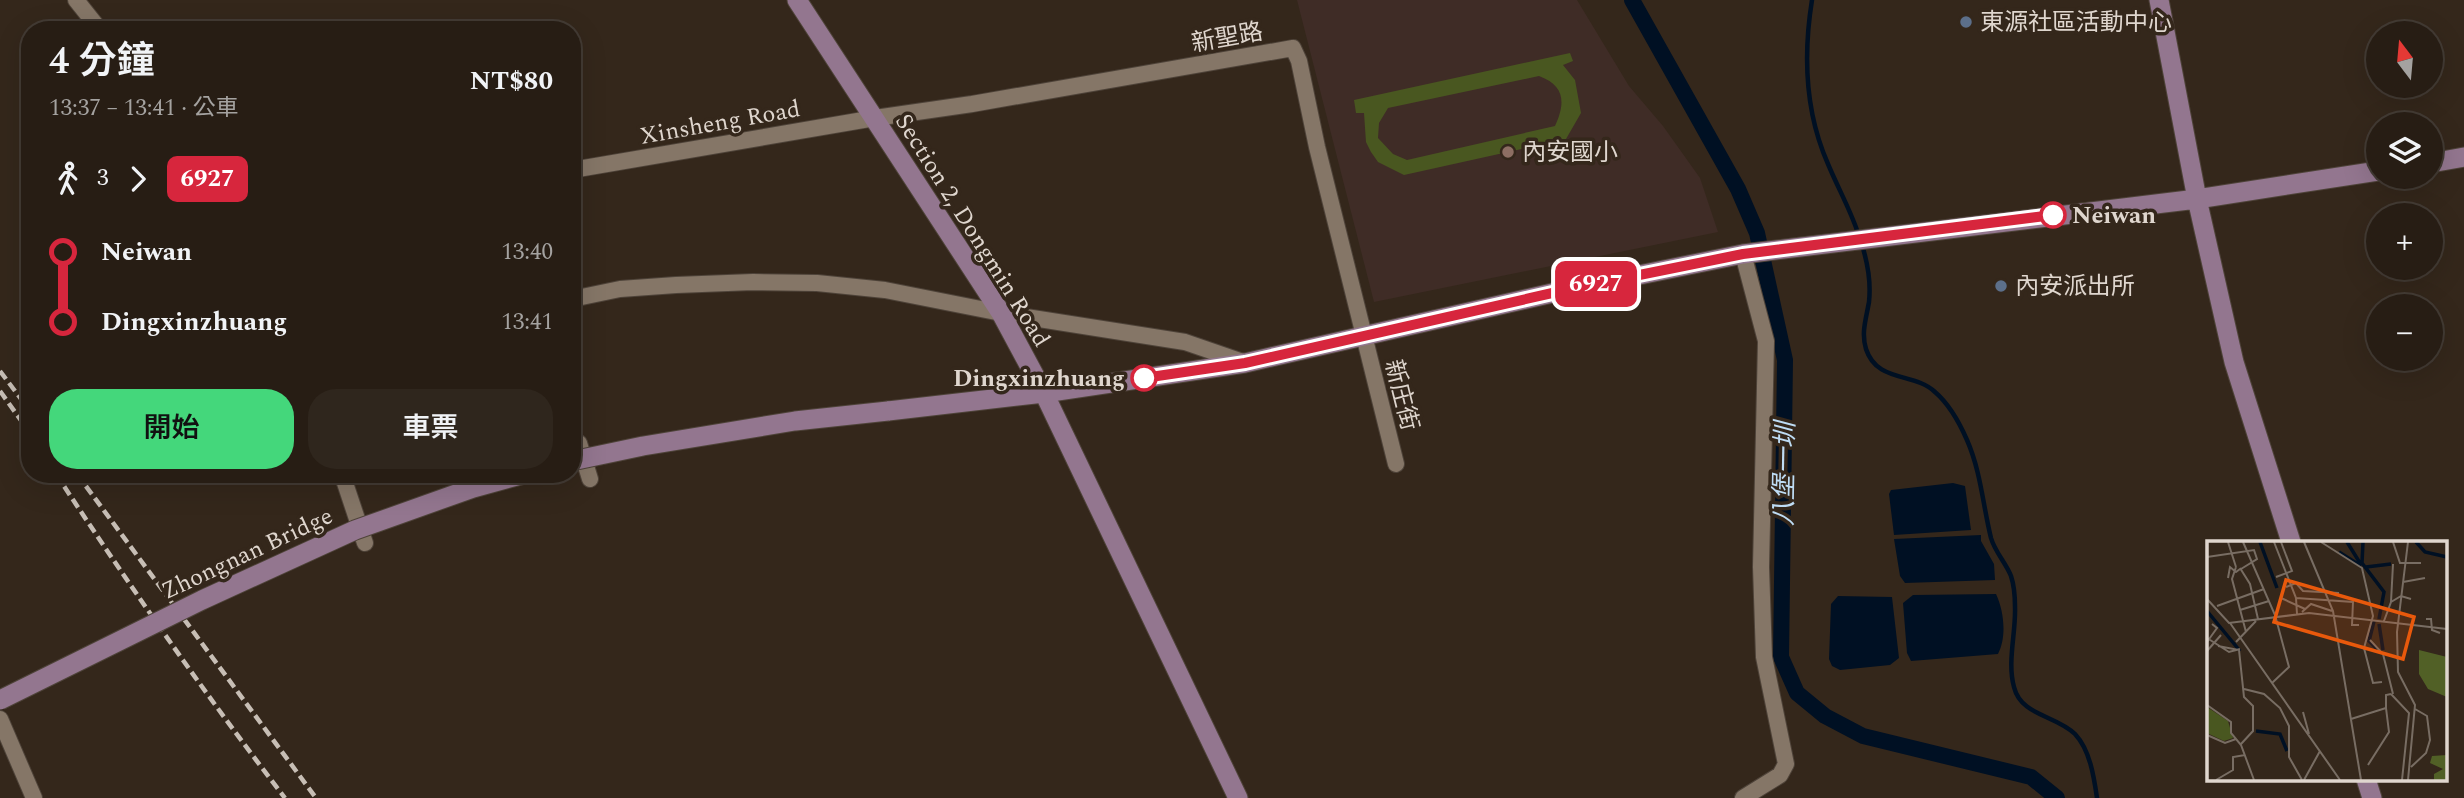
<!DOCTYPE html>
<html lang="zh-TW">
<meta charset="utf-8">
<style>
body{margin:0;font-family:Spectral,"Noto Sans TC",serif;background:#2f261d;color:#f1f3f6;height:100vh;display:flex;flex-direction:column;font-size:26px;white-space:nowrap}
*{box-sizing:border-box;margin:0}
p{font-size:23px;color:#a4a2a0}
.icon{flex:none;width:38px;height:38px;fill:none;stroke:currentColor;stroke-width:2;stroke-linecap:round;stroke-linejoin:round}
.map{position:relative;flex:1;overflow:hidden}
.sheet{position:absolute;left:21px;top:21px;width:560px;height:462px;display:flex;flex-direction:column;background:#271d14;border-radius:28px;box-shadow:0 7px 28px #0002,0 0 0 2px #433b34}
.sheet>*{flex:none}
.badge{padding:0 14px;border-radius:10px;font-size:24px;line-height:46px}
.needle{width:46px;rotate:344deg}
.tools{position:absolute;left:2366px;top:21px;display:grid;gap:14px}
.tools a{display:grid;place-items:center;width:77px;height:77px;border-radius:50%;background:#271d14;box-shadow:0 7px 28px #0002,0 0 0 2px #433b34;font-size:35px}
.map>.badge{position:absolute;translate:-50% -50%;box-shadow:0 0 0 4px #fff}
.legs{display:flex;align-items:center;gap:10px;height:77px;padding:0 28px;font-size:23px}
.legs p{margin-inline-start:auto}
.overview{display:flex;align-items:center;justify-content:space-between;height:119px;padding:0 28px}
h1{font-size:38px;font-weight:600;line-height:52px}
.primary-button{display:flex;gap:14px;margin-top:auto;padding:14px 28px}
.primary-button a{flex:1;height:80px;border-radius:28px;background:#44d77b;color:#111;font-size:28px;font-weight:600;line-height:80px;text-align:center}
.primary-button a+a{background:#2f261d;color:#f1f3f6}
ul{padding:0 28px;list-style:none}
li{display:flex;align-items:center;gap:24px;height:70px;font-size:26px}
li i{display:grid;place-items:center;width:10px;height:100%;margin:0 9px;background:currentColor}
li i::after{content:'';width:18px;height:18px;margin:-9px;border:5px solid;border-radius:50%;background:#271d14}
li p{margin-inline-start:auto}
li:first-child i{background:linear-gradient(#0000 50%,currentColor 0)}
li:last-child i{background:linear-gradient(currentColor 50%,#0000 0)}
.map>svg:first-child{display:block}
</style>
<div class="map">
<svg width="2464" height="798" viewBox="0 0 2464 798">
<rect width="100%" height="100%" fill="#34271b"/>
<path fill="#3f2c26" d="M1297,0H1577L1629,86L1663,126L1700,178L1718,232L1374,302Z"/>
<path fill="#495720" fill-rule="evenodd" d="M1570,53L1573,61L1563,65L1575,80L1581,113L1566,139L1404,175L1378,162L1371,152L1366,142L1364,113H1356L1354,100ZM1539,76C1566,86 1565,104 1555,126L1407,160L1393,154L1378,138L1379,123L1388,108Z"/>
<path fill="#001023" d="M1953,483L1965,486L1971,530L1894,535L1889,494L1891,490Z
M1981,535V541L1994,564L1995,580L1905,583L1900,576L1894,539Z
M1996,594C2004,611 2007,637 1998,654L1911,661L1907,653L1903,603L1913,595Z
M1838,596L1892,597L1899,658L1890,665L1840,670L1832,666L1829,659L1831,604Z"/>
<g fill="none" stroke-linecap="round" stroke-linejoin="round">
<path stroke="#001023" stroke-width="4.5" d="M1812,0C1803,56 1805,112 1828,164C1838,188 1850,209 1858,233
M1862,245C1868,264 1871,283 1869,302C1866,319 1861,333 1866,349C1877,383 1914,372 1935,392C1949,404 1960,424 1967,440C1981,472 1983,506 1991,538C1995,552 2006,563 2011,576C2014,585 2015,598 2015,607C2016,633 2007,662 2014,687C2021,716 2056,715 2075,734C2090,750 2094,777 2097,798"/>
<path stroke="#001023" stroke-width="16" d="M1632,0L1738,189L1757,233L1785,360L1781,657L1797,693L1825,716L1863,736L2031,777L2057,798"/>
<defs>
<path id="minor" d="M76,0L100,30
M572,170L875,118L972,104L1293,48L1299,61L1317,147L1396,464
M572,299L620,289L676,285L753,282L817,283L885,290L1001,313L1185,342L1243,362
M579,443L590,479
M342,474L365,543
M452,476L453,474
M0,719L34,798
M1743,798L1780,775L1786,764L1764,657L1761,567L1766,341L1743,254"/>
<path id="secondary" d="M797,0L1001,313L1044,393L1238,798
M2159,0L2197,199L2234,362L2291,542
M2431,163L2464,157
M888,411L1044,393L1245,363L1570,289L1743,254L2197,199L2378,171
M2366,779L2372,798"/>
</defs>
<use href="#minor" stroke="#4e4339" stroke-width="18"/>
<use href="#secondary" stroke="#4e4339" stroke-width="21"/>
<use href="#minor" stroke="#857667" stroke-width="16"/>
<use href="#secondary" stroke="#93768f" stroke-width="19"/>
<path stroke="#c7beb5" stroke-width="4.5" stroke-dasharray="10 5" stroke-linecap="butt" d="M0,371L30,411
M0,391L30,433
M56,474C129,585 204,693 285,798
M77,474L316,798"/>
<defs>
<path id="secondary-bridge" d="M572,461L643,446L795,421L888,411
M0,700L202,600L355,530L473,488L524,474"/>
</defs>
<use href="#secondary-bridge" stroke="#4e4339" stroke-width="21" stroke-linecap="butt"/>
<use href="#secondary-bridge" stroke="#93768f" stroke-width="19"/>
</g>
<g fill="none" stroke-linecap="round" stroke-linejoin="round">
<defs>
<path id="line-1" d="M1144,378L1245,363L1570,289L1743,254L2053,215"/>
</defs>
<use href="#line-1" stroke="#fff" stroke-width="16"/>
<use href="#line-1" stroke="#d7263d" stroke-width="10"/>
</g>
<g fill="#5c6f8a" stroke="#34271b" stroke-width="2.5">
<circle cx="1966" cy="22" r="7"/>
<circle cx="2001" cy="286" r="7"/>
</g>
<circle fill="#8d6e63" stroke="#34271b" stroke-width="2.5" cx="1508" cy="152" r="7"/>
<g fill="#fff" stroke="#d7263d" stroke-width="3.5">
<circle cx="2053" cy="215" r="12"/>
<circle cx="1144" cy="378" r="12"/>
</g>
<g text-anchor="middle" stroke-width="7" stroke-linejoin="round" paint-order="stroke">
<g font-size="24" fill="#dfd6ce" stroke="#34271b" text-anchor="start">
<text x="1980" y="30">東源社區活動中心</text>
<text x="1522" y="160">內安國小</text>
<text x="2015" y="294">內安派出所</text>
</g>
<g font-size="24" fill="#dfd6ce" stroke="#34271b">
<text transform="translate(1227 37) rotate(-10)" y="8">新聖路</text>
<text transform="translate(720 122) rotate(-10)" y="8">Xinsheng Road</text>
<text transform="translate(973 230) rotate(58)" y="8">Section 2, Dongmin Road</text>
<text transform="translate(1402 395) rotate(76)" y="8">新庄街</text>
<text transform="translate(247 553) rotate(-25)" y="8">Zhongnan Bridge</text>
</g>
<g font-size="24" font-weight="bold" fill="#dfd6ce" stroke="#34271b" text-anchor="start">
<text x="2072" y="223">Neiwan</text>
<text x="1125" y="386" text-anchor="end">Dingxinzhuang</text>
</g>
<g font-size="26" font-style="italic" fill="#bedcf4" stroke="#34271b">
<text transform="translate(1784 474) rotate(-89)" y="9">八堡一圳</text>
</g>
</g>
<g transform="translate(2207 541)">
<rect width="240" height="240" fill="#34271b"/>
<path d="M0,166L21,180L26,197L17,200L0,192Z" fill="#495720"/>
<path d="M212,109L240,116V156L221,148L212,133ZM240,214V239H227V233L236,228L223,222L225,215Z" fill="#516026"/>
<path fill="none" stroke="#001023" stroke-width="3.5" d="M53,1L70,47M140,1L153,22M156,1L155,22L177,51L172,78M209,1L218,11L240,16M132,11L154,25M159,26L184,23M0,70L33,110M167,80L162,100L171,109M172,83L176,109M49,190L73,193L80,210"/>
<path fill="none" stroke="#786d63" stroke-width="2" d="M21,1L29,26M36,1L68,74L82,126L65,142M67,1L89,57L90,73M97,1L126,70L154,239M114,1L155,27L166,75L157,107L166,142L175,141M186,1L193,22H214M201,1L190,91L191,131L208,164L201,239M0,16L47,9L50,18L34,28M29,26L25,38L39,91M33,27L43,43L51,78M69,36L85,30L74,1M21,37L23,26L29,31L33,28M196,41L218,37M79,46L89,42L96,50L132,52M74,57L98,68M89,57L146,61L145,84H152M0,58L22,82L102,72L240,88M184,61L194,55L204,58M10,65L57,48M33,69L62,60M95,71L104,63L125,70M219,78H224L225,89L233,92M177,80L184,61L186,23M23,82L133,239M0,97L22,111L33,108M163,99L176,113L186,153M0,101L10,87L5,83M29,101L49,80M11,105L32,109L37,156L46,165V190L34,203M0,110L14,94M37,148L57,153L73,167L82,185V216L95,239M184,153L202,172L195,239M0,164L24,181V192L34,204L47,239M96,171L102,193M144,178L179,167V154L184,153M0,194L18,202L29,198M161,224L182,191L179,167M204,226L219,212L223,199L220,175L208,168M9,239L26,229V216L38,214M97,239L113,210"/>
<path fill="#e8590c" fill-opacity="0.15" stroke="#e8590c" stroke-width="3.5" d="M79,39L207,76L196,118L67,81Z"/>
<rect width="240" height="240" fill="none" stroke="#dfd6ce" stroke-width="3.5"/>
</g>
</svg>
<div class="tools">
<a><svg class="needle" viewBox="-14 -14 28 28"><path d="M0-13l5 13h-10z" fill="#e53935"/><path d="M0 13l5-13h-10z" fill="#a4a2a0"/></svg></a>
<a><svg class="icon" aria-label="layers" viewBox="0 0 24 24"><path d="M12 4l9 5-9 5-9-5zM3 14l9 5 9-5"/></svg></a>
<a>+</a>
<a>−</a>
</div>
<b class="badge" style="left:1596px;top:284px;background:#d7263d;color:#fff">6927</b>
<section class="sheet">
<div class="overview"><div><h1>4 分鐘</h1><p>13:37 – 13:41 · 公車</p></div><b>NT$80</b></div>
<div class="legs"><svg class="icon" aria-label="walk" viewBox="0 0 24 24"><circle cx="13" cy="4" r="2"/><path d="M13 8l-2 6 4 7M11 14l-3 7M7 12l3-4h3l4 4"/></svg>3<svg class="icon" aria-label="forward" viewBox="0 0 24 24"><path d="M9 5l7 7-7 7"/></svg><b class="badge" style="background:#d7263d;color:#fff">6927</b></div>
<ul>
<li><i style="color:#d7263d"></i><b>Neiwan</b><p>13:40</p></li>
<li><i style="color:#d7263d"></i><b>Dingxinzhuang</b><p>13:41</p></li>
</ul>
<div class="primary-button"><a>開始</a><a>車票</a></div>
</section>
</div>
